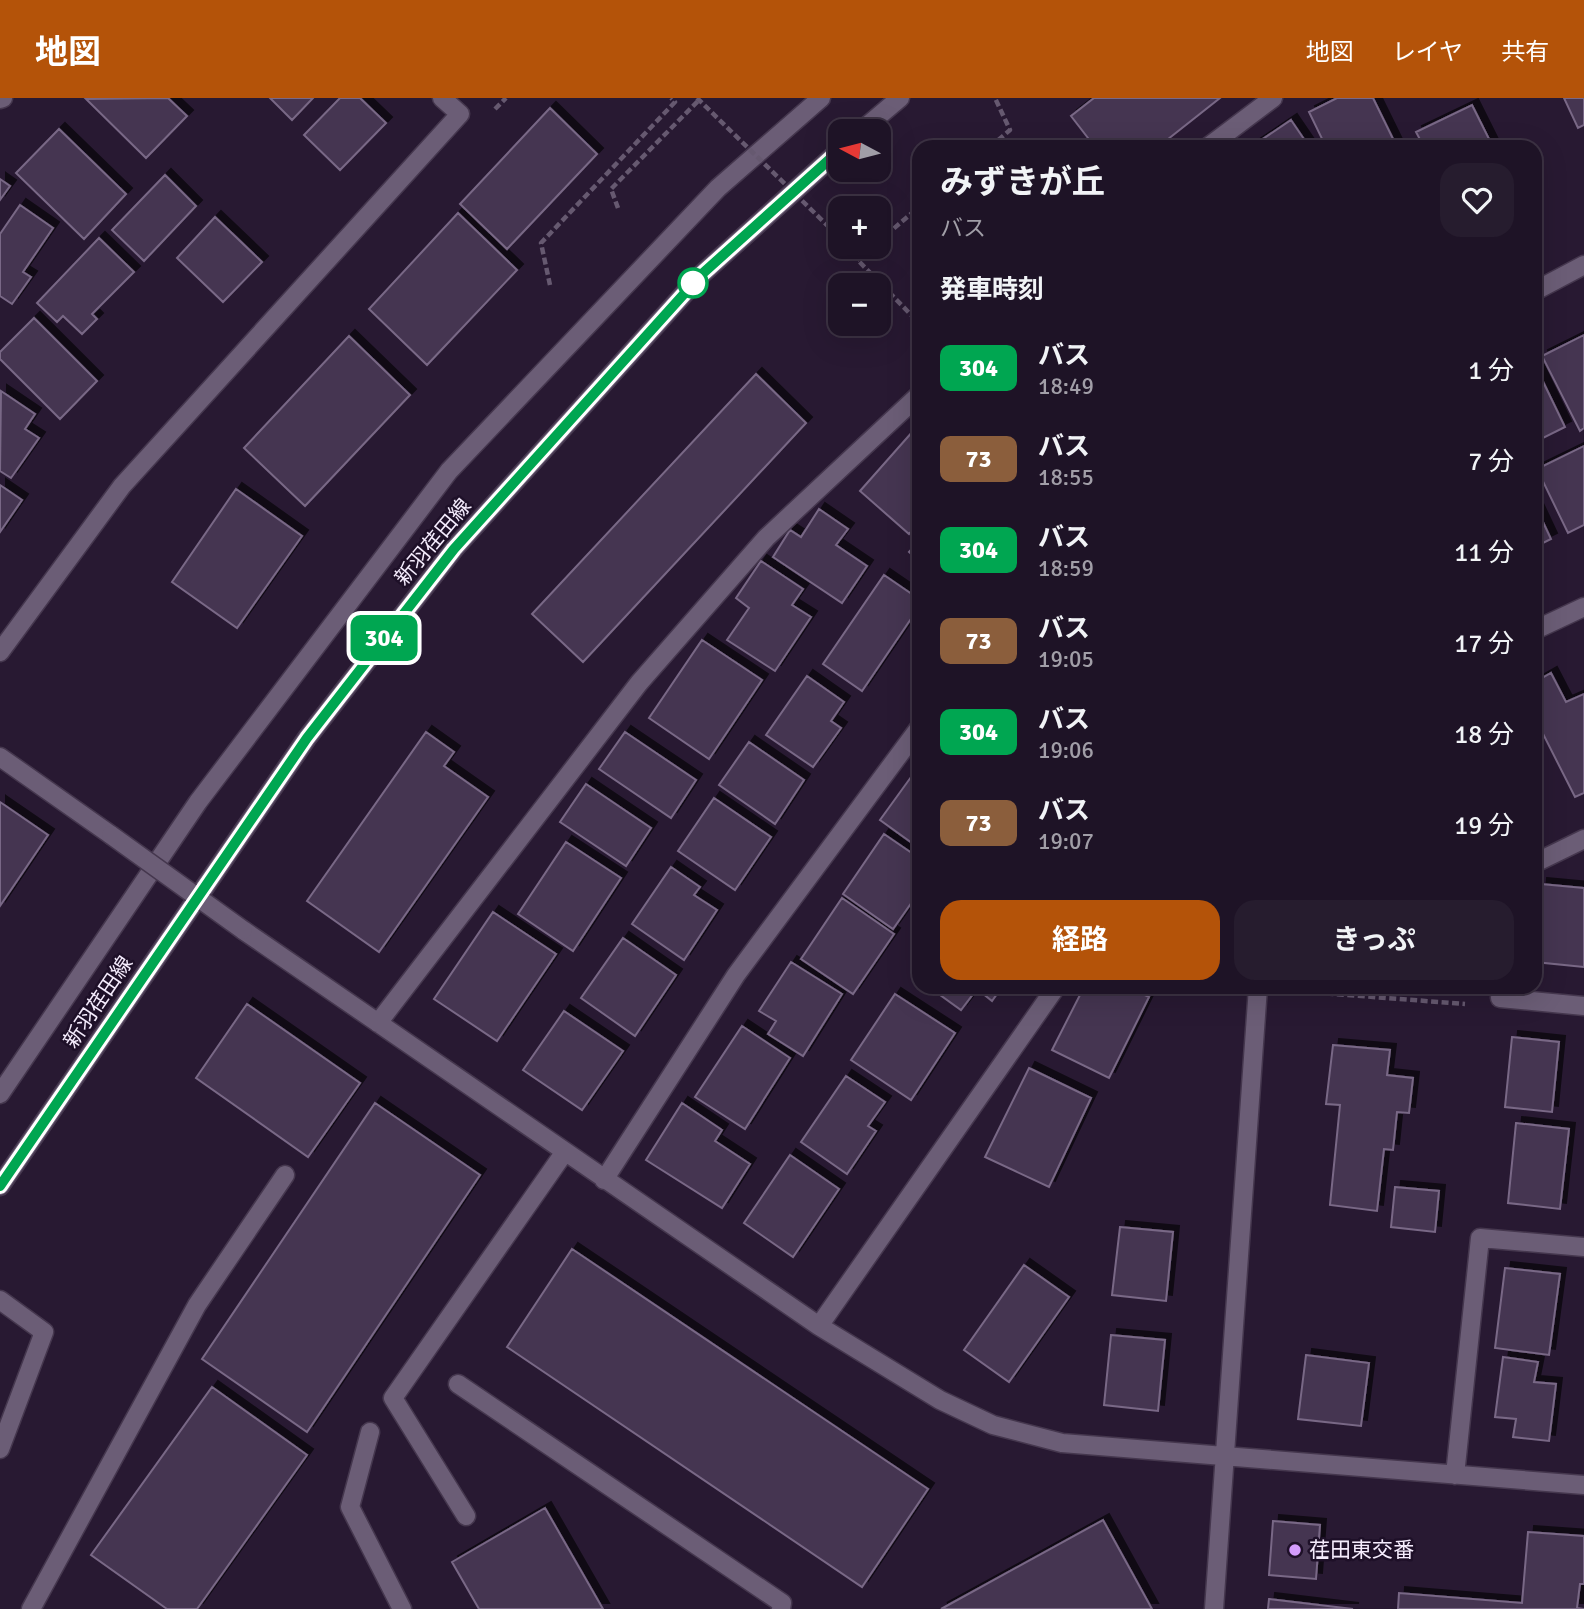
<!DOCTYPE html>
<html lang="ja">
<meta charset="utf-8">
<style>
body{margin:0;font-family:Signika,"Noto Sans JP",sans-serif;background:#261c2e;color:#f1f3f6;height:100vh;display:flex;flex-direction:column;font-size:26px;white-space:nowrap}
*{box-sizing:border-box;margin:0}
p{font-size:23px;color:#a19ea7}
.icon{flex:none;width:38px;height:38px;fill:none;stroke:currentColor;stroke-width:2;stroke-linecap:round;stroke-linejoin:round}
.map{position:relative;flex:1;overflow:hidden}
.panel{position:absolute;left:912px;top:42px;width:630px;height:854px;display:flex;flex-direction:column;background:#1e1326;border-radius:21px;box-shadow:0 7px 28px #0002,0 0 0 2px #3c3243}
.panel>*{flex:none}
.badge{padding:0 14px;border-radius:10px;font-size:24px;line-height:46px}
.needle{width:46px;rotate:277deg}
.tools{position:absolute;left:828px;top:21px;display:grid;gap:14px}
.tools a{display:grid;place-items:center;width:63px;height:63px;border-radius:14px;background:#1e1326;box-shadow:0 7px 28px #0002,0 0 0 2px #3c3243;font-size:35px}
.map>.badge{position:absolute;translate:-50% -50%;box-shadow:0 0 0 4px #fff}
h2{padding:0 28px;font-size:26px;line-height:63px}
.round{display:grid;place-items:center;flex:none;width:74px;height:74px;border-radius:21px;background:#261c2e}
.headline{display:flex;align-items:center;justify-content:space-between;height:119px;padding:0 28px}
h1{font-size:33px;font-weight:700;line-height:52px}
.cta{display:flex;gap:14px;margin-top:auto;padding:14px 28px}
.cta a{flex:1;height:80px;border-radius:21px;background:#b45309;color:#fff;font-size:28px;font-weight:700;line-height:80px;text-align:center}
.cta a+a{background:#261c2e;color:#f1f3f6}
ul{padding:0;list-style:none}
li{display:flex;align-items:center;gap:21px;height:91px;padding:0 28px}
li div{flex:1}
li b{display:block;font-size:26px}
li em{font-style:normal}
li .badge{min-width:77px;font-weight:700;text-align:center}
header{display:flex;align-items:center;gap:42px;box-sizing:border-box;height:98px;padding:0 35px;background:#b45309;color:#fff}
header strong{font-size:33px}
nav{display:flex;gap:38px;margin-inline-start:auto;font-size:24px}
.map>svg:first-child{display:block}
</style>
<header>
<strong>地図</strong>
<nav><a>地図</a><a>レイヤ</a><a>共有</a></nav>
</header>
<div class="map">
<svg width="1584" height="1511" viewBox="0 0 1584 1511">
<defs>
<filter id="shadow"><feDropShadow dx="6" dy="-6" stdDeviation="0" flood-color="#0009"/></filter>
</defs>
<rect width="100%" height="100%" fill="#281932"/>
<path fill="#453651" stroke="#796886" stroke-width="2" filter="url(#shadow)" d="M168,0L187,18L146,60L86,1Z
M270,0H313L292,22Z
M340,0H360L386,25L340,72L304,37Z
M1094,0H1220L1158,49H1095L1071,18Z
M1337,0H1373L1397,49H1326L1309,14Z
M1564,0H1584V27L1578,30Z
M1472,7L1493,49H1424L1416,34Z
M550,10L597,56L507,151L460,106Z
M1291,22L1308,47L1251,49Z
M59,31L126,96L84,141L16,75Z
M165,77L196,108L144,163L112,132Z
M0,81L10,88L0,102Z
M20,107L53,130L23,174L31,179L12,206L0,198V136Z
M458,115L517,172L427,267L369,211Z
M215,119L262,164L223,204L177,160Z
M99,140L134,174L92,216L97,221L82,236L63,218L57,224L37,205Z
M34,220L97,283L60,321L0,261V254Z
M1584,237V330L1580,333L1542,258Z
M349,238L410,297L305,408L244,350Z
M1535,267L1565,329L1535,344Z
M756,276L806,325L583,564L532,516Z
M1,293L35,316L25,331L39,340L11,380L0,373Z
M914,332L919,336V425L909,436L860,393Z
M1584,348V427L1568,435L1537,371Z
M0,387L22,402L0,434Z
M236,391L302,438L237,530L172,484Z
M1535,407L1551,441L1535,449Z
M819,411L848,431L836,447L867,468L842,505L773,459L790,432L801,439Z
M919,443V463L909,454Z
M761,463L803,491L792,507L811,519L775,573L727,542L749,510L736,500Z
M884,477L919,501V509L862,593L823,566Z
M702,542L762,582L709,661L649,620Z
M1551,575L1566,604L1584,596V695L1575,699L1535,620V584Z
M807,578L844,604L831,623L841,630L813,669L766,637Z
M426,634L454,654L444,668L488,699L379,854L307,803Z
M625,634L696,682L671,720L599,671Z
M749,644L804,682L775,726L719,687Z
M919,668V750L880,722Z
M586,686L651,730L626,768L560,724Z
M714,700L771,739L735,792L678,753Z
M0,704L48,737L0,808Z
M884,736L919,760V794L893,831L843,796Z
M566,744L621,780L573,853L518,816Z
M671,769L700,789L694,797L717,812L684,862L632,826Z
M1541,786L1584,790V869L1535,864Z
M842,800L894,836L853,896L801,861Z
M493,814L556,856L497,943L434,901Z
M623,840L676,877L635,938L581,900Z
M791,864L842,896L803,958L768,936L776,923L759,913Z
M929,889H1002L992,903L977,891L961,912Z
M1084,889H1128L1149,899L1109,980L1052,952Z
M895,896L955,935L911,1002L851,962Z
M247,906L360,985L308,1059L196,980Z
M564,913L623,953L582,1012L523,972Z
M742,928L790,960L745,1031L695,999Z
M1512,939L1559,944L1552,1014L1505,1009Z
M1333,947L1390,952L1387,977L1413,980L1409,1015L1397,1014L1393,1052L1384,1051L1377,1113L1330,1107L1340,1007L1326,1006Z
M1029,970L1091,1000L1049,1089L985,1059Z
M846,978L885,1004L868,1028L876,1033L847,1076L801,1044Z
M375,1005L480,1077L307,1334L202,1261Z
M682,1005L722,1032L715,1043L750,1066L722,1110L646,1062Z
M1516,1025L1569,1031L1560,1111L1508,1105Z
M790,1057L839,1091L793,1159L744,1125Z
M1395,1089L1439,1093L1435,1134L1391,1129Z
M1120,1129L1173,1134L1166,1203L1112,1197Z
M572,1151L928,1391L862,1489L507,1249Z
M1024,1167L1069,1199L1009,1284L964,1252Z
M1505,1170L1560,1176L1549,1257L1495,1250Z
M1111,1237L1165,1242L1158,1313L1104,1307Z
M1306,1257L1369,1265L1361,1328L1298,1321Z
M1503,1259L1538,1264L1534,1284L1556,1286L1549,1343L1513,1339L1516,1321L1495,1319Z
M212,1289L307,1357L197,1511H167L91,1457Z
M545,1410L603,1511H479L452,1464Z
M1103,1422L1152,1511H941Z
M1273,1423L1320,1427L1316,1481L1269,1477Z
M1528,1434L1584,1438V1486H1580L1577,1510L1584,1511H1398L1399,1495L1522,1505Z
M1269,1501L1353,1511H1268Z"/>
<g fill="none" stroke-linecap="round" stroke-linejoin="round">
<defs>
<path id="minor" d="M0,1L3,0
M861,33L900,0
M1208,49L1273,0
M1535,193L1584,167
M1535,532L1584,509
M0,554L122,388L460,16L442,0
M0,659L111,737
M1535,765L1584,741
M243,832L819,1228L940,1302L993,1327L1062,1345L1584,1387
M1501,889L1500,900L1584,908
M378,925L639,585L766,440L919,297
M0,996L198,704L449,373L718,90L821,0
M604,1082L736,877L919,630
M0,1088L307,640L454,451L702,176L840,52
M0,1202L44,1234L0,1351
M819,1228L1056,889
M458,1286L782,1505L781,1511
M370,1334L350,1409L402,1511
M1455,1377L1480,1140L1584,1149
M466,1418L393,1300L564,1055
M31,1511L197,1207L285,1077
M1214,1511L1258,889"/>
</defs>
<use href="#minor" stroke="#45374e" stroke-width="21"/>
<path stroke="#665970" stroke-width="4.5" stroke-dasharray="7 3.5" stroke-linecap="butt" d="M495,11L506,0
M990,49L1010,32L995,0
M618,110L611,91L699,2
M830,130L840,143
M878,144L919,109
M845,149L919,225
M857,162L873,149
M550,187L541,145L675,4L671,0
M1295,893L1465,906"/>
<use href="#minor" stroke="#6b5d76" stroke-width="18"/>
<defs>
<path id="minor-bridge" d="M111,737L243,832"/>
</defs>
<use href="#minor-bridge" stroke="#45374e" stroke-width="21" stroke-linecap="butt"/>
<path stroke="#665970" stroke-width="4.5" stroke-dasharray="7 3.5" stroke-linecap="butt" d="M697,0L830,130"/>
<use href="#minor-bridge" stroke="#6b5d76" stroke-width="18"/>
</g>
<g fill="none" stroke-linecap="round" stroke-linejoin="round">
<defs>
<path id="line" d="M0,1088L307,640L454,451L702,176L840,52"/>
</defs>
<use href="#line" stroke="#fff" stroke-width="16"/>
<use href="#line" stroke="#00a651" stroke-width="10"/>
</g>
<circle fill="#fff" stroke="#00a651" stroke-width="3.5" cx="693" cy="185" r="14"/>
<circle fill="#d49cfc" stroke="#1e1028" stroke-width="2.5" cx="1295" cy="1452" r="7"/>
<g text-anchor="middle" stroke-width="5" stroke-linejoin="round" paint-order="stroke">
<g font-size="21" fill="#f5ecfd" stroke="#1e1028">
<text transform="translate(433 444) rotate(-50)" y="7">新羽荏田線</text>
<text transform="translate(98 904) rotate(-56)" y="7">新羽荏田線</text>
</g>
<g font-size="21" fill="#f5ecfd" stroke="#1e1028" text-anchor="start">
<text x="1309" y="1459">荏田東交番</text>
</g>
</g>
</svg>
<div class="tools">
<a><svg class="needle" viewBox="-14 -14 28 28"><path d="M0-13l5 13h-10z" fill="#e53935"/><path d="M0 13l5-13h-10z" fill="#a19ea7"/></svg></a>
<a>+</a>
<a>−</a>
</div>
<b class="badge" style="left:384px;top:540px;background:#00a651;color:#fff">304</b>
<section class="panel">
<div class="headline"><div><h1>みずきが丘</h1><p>バス</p></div><a class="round"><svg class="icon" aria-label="heart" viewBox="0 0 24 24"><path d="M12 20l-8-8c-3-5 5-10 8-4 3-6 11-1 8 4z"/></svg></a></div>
<h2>発車時刻</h2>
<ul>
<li><span class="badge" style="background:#00a651;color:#fff">304</span><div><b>バス</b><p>18:49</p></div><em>1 分</em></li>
<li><span class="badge" style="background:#8b5e3c;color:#fff">73</span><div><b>バス</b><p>18:55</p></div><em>7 分</em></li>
<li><span class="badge" style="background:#00a651;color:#fff">304</span><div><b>バス</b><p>18:59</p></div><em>11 分</em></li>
<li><span class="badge" style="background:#8b5e3c;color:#fff">73</span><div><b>バス</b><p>19:05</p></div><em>17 分</em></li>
<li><span class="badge" style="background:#00a651;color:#fff">304</span><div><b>バス</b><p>19:06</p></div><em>18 分</em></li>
<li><span class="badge" style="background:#8b5e3c;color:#fff">73</span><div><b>バス</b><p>19:07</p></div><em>19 分</em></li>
</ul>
<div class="cta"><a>経路</a><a>きっぷ</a></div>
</section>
</div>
